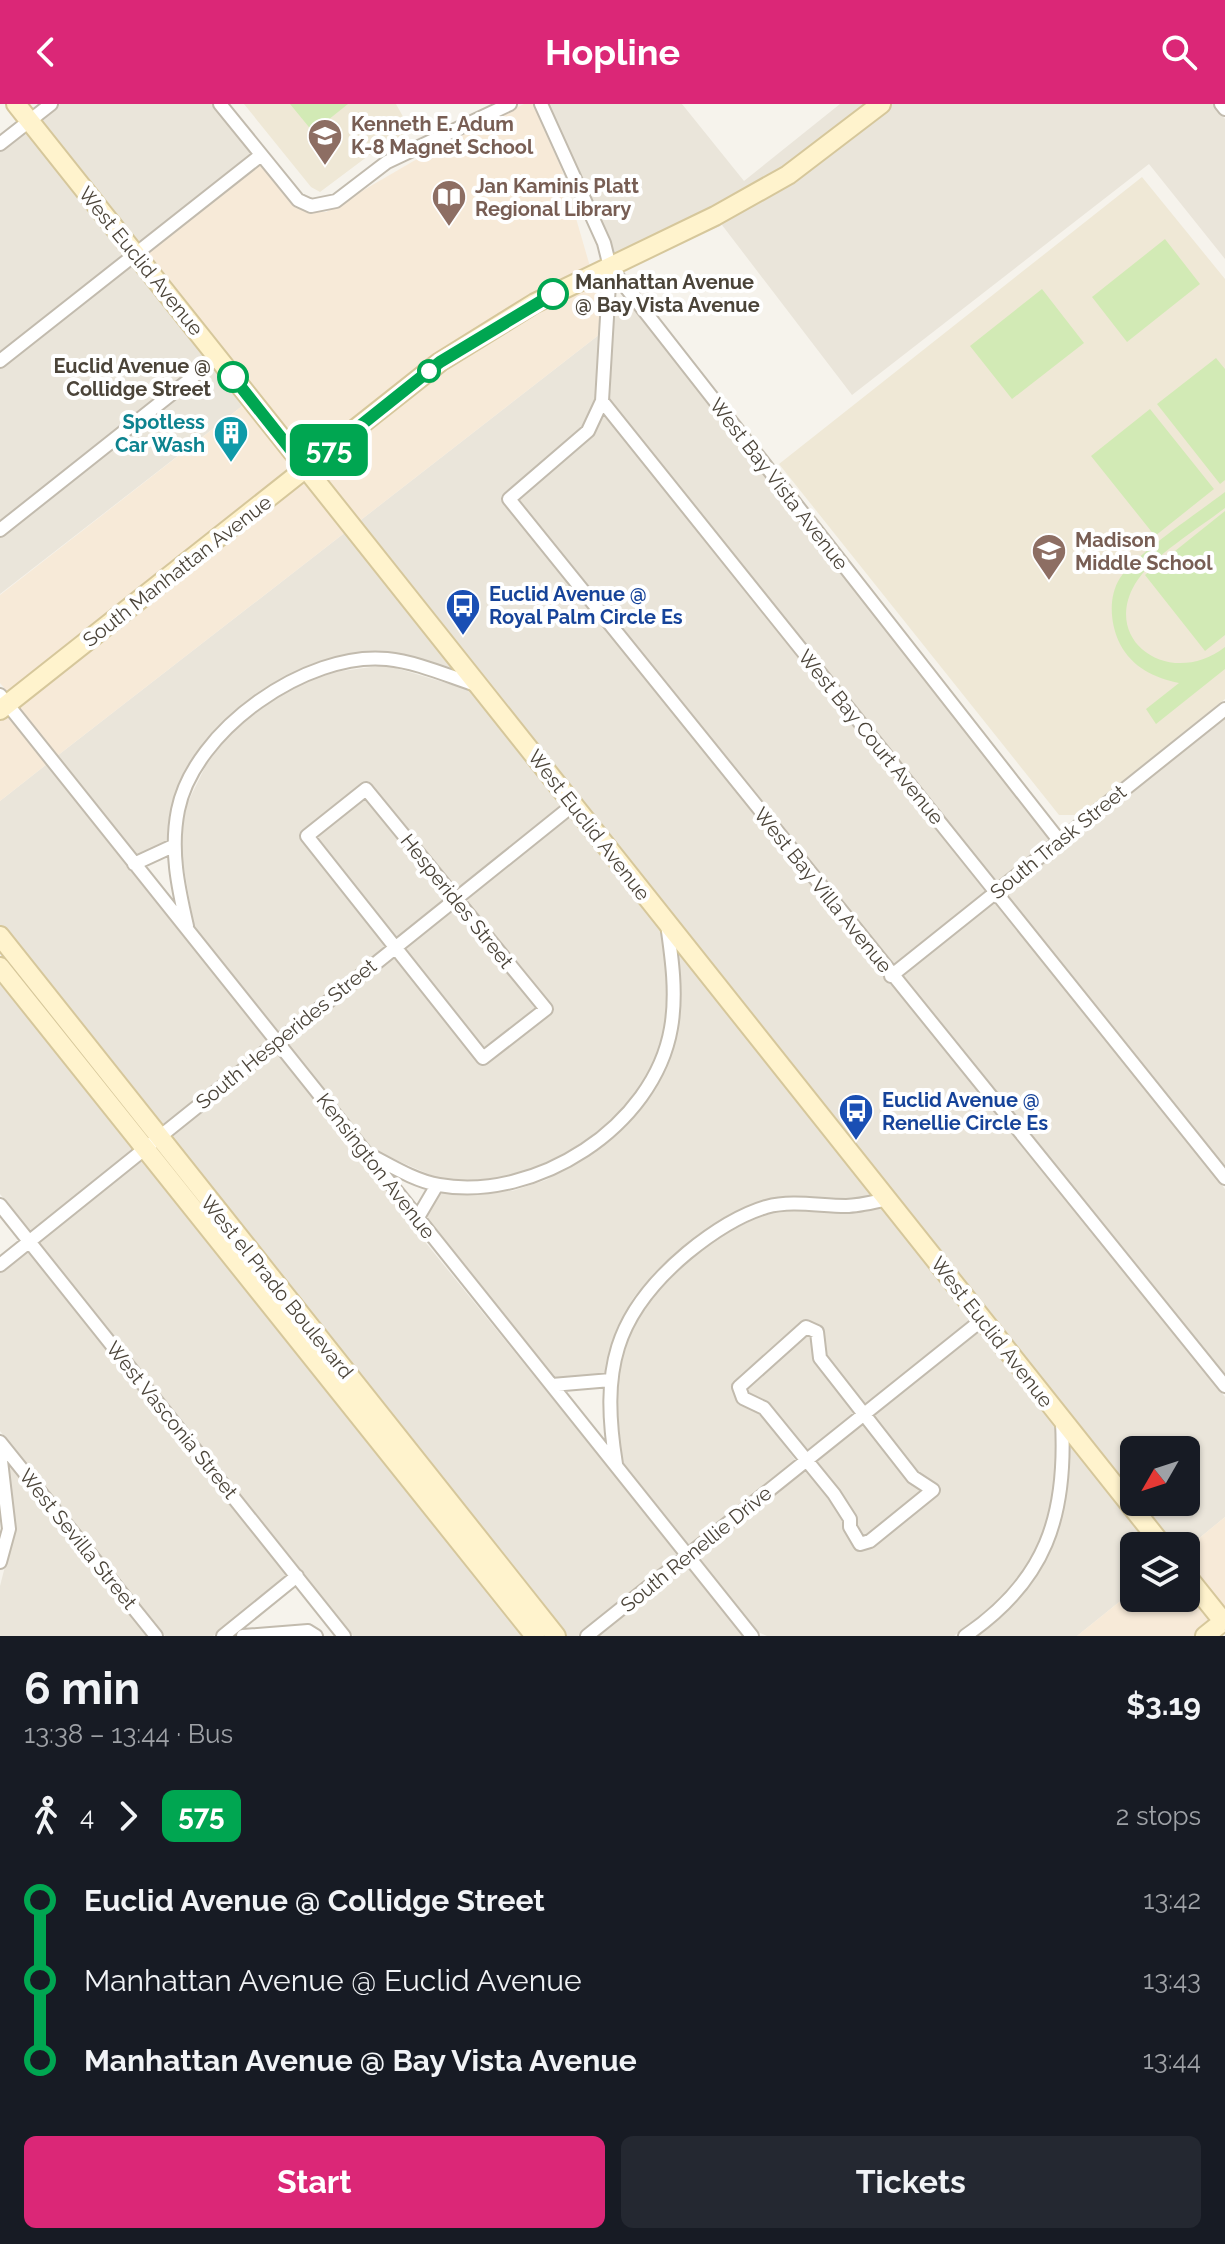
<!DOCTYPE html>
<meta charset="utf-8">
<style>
body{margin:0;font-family:Raleway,sans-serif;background:#242831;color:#f1f3f6;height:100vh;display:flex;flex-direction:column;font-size:30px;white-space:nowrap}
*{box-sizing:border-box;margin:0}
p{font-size:26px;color:#9ea1a6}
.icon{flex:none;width:44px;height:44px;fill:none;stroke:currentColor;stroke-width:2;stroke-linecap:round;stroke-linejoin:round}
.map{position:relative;height:1532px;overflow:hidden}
.details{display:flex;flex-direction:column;background:#171b24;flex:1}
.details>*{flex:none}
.badge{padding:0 16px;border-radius:12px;font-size:28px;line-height:52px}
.needle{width:52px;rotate:231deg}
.tools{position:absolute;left:1120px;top:1332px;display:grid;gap:16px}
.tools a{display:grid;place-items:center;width:80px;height:80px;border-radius:12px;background:#171b24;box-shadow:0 2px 6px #0004;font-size:40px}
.map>.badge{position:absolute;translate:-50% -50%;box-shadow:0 0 0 4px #fff}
.legs{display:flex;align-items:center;gap:12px;height:88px;padding:0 24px;font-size:26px}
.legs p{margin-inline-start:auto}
.head{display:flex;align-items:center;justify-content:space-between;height:136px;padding:0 24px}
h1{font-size:44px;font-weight:700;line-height:60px}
.primary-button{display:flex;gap:16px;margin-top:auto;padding:16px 24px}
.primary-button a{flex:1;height:92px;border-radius:12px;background:#db2777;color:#fff;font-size:32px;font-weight:700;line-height:92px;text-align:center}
.primary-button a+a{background:#242831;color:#f1f3f6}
ul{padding:0 24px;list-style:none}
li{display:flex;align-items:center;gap:28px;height:80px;font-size:30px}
li i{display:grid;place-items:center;width:12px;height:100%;margin:0 10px;background:currentColor}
li i::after{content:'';width:20px;height:20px;margin:-10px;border:6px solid;border-radius:50%;background:#171b24}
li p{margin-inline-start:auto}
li:first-child i{background:linear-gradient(#0000 50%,currentColor 0)}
li:last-child i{background:linear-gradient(currentColor 50%,#0000 0)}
header{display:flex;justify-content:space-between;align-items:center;height:104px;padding:0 24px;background:#db2777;color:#fff;font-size:36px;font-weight:700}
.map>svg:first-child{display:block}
</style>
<header><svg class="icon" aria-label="back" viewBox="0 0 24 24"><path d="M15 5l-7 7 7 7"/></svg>Hopline<svg class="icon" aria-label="search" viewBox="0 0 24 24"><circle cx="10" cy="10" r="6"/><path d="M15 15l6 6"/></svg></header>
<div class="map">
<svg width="1225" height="1532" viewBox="0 0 1225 1532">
<rect width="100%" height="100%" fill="#f6f3ec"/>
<path fill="#eae5da" d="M60,0H212L251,50L137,142L38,18Z
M548,0H682L744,77L840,0H872L789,63L614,155L610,135Z
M891,0H1213L1225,15V155L1149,60L852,291L722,121L639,156L861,24Z
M28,26L127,150L0,250V48Z
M134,159L209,253L0,418V265Z
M614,200L631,202L1049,735L996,779L610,296Z
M600,230L596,295L583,323L505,390L504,399L1225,1293V1413L1186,1445L1171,1442L1136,1398H1186V1346H1134V1396L894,1089L357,419Z
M216,262L246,299L0,490V433Z
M603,309L986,788L893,863L518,395L593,329Z
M347,427L458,568L387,549L319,558L295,568L225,618L201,644L183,675L173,702L167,738L137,753L57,652Z
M386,561L473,587L564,701L455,786L371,681L362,680L304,727L302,736L387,842L279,929L194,822L180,741L185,704L211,651L233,627L277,593L320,570Z
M1225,612V1064L1004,788Z
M47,660L269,937L160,1024L0,821V697Z
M364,694L445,795L397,834L316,732Z
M571,710L661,823L667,870L665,924L653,963L635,991L611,1016L573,1046L541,1065L512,1075L477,1078L440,1075L373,1046L286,938L394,851L478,958L487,959L549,910L551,901L463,795Z
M994,797L1225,1085V1271L900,872Z
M452,804L537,905L485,945L404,843Z
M677,843L876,1091L847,1096L807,1093L766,1097L732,1112L699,1132L655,1168L634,1193L617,1224L606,1270L555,1275L425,1114L441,1088L512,1087L546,1076L580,1056L644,998L665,966L677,926L680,869Z
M0,874L137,1042L31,1128L0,1090Z
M276,947L364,1056L409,1118L679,1451L578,1532H564L167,1033Z
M144,1052L526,1532H353L38,1138Z
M885,1102L974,1214L866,1301L826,1251L824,1226L809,1218L802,1219L740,1271L732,1286L739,1300L760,1309L796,1357L689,1443L623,1360L616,1321L617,1276L629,1226L663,1177L705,1142L736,1124L767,1109L806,1106L847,1108Z
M28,1146L288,1472L213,1532H165L0,1327V1169Z
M981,1224L1056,1321L1058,1365L1054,1395L1041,1439L1027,1466L1006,1491L954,1532H767L756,1527L697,1452L804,1366L838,1407L850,1438L861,1446L873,1442L927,1400L937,1391L938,1382L918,1369L873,1310Z
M806,1231L812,1233L815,1258L855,1309L807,1349L769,1300L748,1289L746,1283Z
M863,1319L908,1377L924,1387L863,1433L850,1400L814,1358Z
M1070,1338L1154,1442H1134V1486L1077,1532H975L1014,1499L1037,1472L1053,1442L1066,1396Z
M8,1358L147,1532H0V1482L15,1423Z
M686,1460L743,1532H597Z"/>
<path fill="#f7ead8" d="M524,0H533L562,66L591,166L308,357L144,151L259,60L296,104L326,108L460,30Z
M595,178L601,200L600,230L357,419L315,366L499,228Z
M246,299L297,365L10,591L0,579V491Z
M305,374L347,427L57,652L17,600Z
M7,609L47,660L0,697V614Z
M1225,1413V1508L1186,1460V1445Z
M1186,1482L1214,1517L1195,1532H1077L1134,1486V1494H1186Z"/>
<path fill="#efe8d6" d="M244,0H396L411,27L380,43L320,88L311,83Z
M1142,73L1225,175V595L1080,711H1059L779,360Z"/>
<path fill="#d2eab5" d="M290,0H348L313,28Z
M1165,135L1200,180L1127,238L1092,193Z
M1042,185L1084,239L1012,295L970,242Z
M1216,254L1225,265V376L1220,380L1157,300Z
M1150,305L1214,385L1155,432L1091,352Z
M1225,388V404C1199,424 1151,453 1135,480C1101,538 1171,585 1225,543V565L1156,620L1146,605L1179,579C1154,574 1132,563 1120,540C1110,520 1108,493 1120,474C1138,448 1198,409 1225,388Z
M1225,407V531L1205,547L1145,471Z"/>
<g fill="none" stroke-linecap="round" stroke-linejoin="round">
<defs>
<path id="street" d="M220,0L298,96L311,102L336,97L387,58L510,0
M541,0L604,139L610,163L1058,735
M1221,0L1225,5
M0,40L51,0
M610,163L602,297L1225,1074
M0,257L261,51
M602,297L588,327L509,395L1225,1282
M0,426L218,253
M0,591L752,1532
M366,685L546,905L483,954L307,732Z
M134,760L173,742
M187,822C178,783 170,746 178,706C194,626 307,547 387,555C417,558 448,572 476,581
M891,872L1225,605
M372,1052C393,1063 416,1077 439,1081C535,1098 654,1023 671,924C677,890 672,855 667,820
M0,1101L344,1532
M417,1115L437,1081
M0,1161L573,701
M806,1223L817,1228L820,1254L913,1373L933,1386L870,1437L860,1440L850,1423V1415L834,1390L764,1304L743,1294L739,1283Z
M552,1281L611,1276
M0,1338L156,1532
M0,1348L9,1425L0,1458
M616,1360C601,1267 613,1211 687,1149C709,1131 739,1111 766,1103C793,1096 819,1102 846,1102C859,1102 874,1098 888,1095
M223,1532L297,1472
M243,1532L308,1527L316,1532
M587,1532L983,1215
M965,1532C1046,1477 1067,1412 1062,1318"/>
<path id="secondary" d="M16,0L1163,1442
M0,606L440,258L535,199L715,112L788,71L881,0
M0,832L556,1532
M0,863L535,1532
M1186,1471L1223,1517
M1205,1532L1225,1516"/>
</defs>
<use href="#street" stroke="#c2bbae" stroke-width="16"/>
<use href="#secondary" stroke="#d6c79b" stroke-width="22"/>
<use href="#street" stroke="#fff" stroke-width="12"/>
<use href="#secondary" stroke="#fff3cd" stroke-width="18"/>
</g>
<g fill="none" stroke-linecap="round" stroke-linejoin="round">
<defs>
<path id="line-1" d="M233,273L306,365L440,258L553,190"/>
</defs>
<use href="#line-1" stroke="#fff" stroke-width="18"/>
<use href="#line-1" stroke="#00a651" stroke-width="12"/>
</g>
<defs>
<symbol id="school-pin" viewBox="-11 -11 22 30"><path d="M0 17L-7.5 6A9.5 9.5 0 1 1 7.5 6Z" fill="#8d6e63" stroke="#fff"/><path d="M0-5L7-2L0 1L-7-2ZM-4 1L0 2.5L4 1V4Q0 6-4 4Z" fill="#fff"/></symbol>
<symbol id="library-pin" viewBox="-11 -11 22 30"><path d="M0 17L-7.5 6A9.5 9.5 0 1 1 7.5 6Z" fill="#8d6e63" stroke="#fff"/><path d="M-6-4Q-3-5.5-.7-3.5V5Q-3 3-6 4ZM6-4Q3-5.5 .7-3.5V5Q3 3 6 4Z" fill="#fff"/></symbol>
<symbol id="building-pin" viewBox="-11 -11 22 30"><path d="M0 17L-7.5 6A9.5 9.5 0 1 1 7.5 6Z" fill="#0f9aa8" stroke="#fff"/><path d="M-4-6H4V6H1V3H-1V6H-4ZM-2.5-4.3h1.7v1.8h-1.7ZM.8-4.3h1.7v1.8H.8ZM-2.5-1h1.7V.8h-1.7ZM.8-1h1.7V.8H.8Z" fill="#fff"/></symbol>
<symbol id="bus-pin" viewBox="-11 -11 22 30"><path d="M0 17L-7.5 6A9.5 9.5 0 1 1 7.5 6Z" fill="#1a4fb4" stroke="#fff"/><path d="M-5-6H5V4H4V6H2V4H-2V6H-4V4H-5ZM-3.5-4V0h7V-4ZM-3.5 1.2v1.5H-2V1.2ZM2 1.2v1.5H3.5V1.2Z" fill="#fff"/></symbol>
</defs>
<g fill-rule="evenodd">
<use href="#school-pin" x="305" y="12" width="40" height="54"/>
<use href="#library-pin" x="429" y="73" width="40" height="54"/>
<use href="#building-pin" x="211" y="309" width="40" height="54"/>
<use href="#school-pin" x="1029" y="427" width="40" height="54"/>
<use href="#bus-pin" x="443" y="482" width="40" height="54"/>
<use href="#bus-pin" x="836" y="987" width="40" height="54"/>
</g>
<g fill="#fff" stroke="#00a651" stroke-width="4">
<circle cx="553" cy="190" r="14"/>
<circle cx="429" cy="267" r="10"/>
<circle cx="233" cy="273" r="14"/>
</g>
<g text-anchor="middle" stroke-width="8" stroke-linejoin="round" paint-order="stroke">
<g font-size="20" font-weight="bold" fill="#785e54" stroke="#fff" text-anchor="start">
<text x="351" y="27">Kenneth E. Adum<tspan x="351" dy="23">K-8 Magnet School</tspan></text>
<text x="475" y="89">Jan Kaminis Platt<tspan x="475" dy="23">Regional Library</tspan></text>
<text x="1075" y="443">Madison<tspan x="1075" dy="23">Middle School</tspan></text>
</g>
<g font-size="20" fill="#4b4439" stroke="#fff">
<text transform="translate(141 157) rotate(51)" y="7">West Euclid Avenue</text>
<text transform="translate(779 380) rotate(52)" y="7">West Bay Vista Avenue</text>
<text transform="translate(177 467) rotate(-38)" y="7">South Manhattan Avenue</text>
<text transform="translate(871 633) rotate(51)" y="7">West Bay Court Avenue</text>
<text transform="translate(589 721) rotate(52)" y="7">West Euclid Avenue</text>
<text transform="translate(1058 738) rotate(-39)" y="7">South Trask Street</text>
<text transform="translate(823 786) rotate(51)" y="7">West Bay Villa Avenue</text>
<text transform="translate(457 797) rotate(51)" y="7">Hesperides Street</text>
<text transform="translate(286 930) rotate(-39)" y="7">South Hesperides Street</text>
<text transform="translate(376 1062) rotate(52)" y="7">Kensington Avenue</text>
<text transform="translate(277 1183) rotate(51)" y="7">West el Prado Boulevard</text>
<text transform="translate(992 1228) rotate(52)" y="7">West Euclid Avenue</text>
<text transform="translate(172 1316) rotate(51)" y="7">West Vasconia Street</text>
<text transform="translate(78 1435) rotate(51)" y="7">West Sevilla Street</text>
<text transform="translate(696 1445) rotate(-39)" y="7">South Renellie Drive</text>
</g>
<g font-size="20" font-weight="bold" fill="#4b4439" stroke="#fff" text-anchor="start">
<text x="575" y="185">Manhattan Avenue<tspan x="575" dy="23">@ Bay Vista Avenue</tspan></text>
<text x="211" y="269" text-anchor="end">Euclid Avenue @<tspan x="211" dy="23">Collidge Street</tspan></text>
</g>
<g font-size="20" font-weight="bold" fill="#0d838f" stroke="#fff" text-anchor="end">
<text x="205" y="325">Spotless<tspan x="205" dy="23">Car Wash</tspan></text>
</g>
<g font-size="20" font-weight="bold" fill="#164399" stroke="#fff" text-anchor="start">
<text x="489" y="497">Euclid Avenue @<tspan x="489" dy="23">Royal Palm Circle Es</tspan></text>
<text x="882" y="1003">Euclid Avenue @<tspan x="882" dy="23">Renellie Circle Es</tspan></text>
</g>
</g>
</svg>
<div class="tools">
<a><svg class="needle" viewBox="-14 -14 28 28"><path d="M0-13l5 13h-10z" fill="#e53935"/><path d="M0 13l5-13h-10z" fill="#9ea1a6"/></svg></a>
<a><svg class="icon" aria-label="layers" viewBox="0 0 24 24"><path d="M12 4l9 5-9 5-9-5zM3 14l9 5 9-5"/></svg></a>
</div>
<b class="badge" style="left:329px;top:346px;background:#00a651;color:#fff">575</b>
</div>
<section class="details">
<div class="head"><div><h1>6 min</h1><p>13:38 – 13:44 · Bus</p></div><b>$3.19</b></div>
<div class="legs"><svg class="icon" aria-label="walk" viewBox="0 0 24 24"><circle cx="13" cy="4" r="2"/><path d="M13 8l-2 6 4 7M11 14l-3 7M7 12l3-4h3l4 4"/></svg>4<svg class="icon" aria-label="forward" viewBox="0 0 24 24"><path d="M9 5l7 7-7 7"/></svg><b class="badge" style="background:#00a651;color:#fff">575</b><p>2 stops</p></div>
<ul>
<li><i style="color:#00a651"></i><b>Euclid Avenue @ Collidge Street</b><p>13:42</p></li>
<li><i style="color:#00a651"></i><span>Manhattan Avenue @ Euclid Avenue</span><p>13:43</p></li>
<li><i style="color:#00a651"></i><b>Manhattan Avenue @ Bay Vista Avenue</b><p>13:44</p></li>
</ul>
<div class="primary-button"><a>Start</a><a>Tickets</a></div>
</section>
